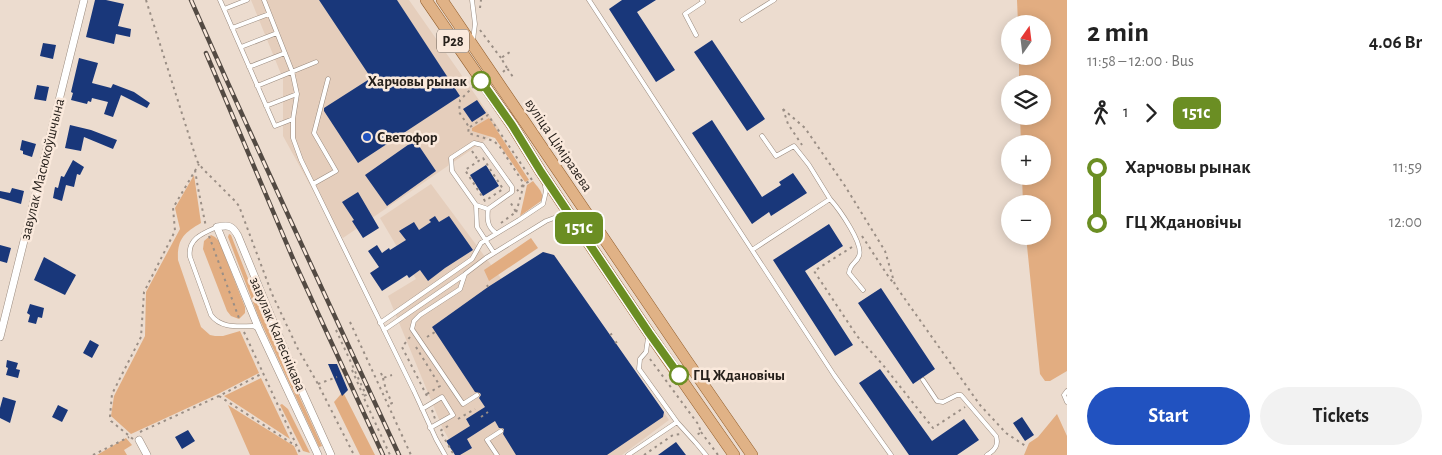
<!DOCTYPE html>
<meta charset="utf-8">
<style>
body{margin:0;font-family:"Alegreya Sans",sans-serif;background:#f2f2f2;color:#222;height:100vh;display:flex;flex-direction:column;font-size:19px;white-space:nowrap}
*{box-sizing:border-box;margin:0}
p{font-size:16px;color:#767676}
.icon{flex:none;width:28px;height:28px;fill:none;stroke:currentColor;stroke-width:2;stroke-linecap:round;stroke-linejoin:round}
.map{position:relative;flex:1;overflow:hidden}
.side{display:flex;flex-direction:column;background:#fff;width:375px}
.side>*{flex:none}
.badge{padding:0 10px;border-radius:8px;font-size:18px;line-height:32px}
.needle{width:32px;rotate:14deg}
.tools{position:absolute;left:1001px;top:15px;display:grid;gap:10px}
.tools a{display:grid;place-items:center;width:50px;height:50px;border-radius:50%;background:#fff;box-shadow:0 2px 12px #0003;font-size:25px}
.map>.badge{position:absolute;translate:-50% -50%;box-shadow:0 0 0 2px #fff}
.legs{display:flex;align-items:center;gap:8px;height:55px;padding:0 20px;font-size:16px}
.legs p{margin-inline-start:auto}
.headline{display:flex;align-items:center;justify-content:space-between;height:85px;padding:0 20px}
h1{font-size:28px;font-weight:600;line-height:38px}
.cta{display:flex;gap:10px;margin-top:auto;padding:10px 20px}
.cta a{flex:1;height:58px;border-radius:30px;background:#2152c0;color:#fff;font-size:20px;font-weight:600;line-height:58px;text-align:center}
.cta a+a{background:#f2f2f2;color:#222}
ul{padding:0 20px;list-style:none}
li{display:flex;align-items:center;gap:18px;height:55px;font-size:19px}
li i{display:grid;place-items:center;width:8px;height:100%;margin:0 6px;background:currentColor}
li i::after{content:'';width:12px;height:12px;margin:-6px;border:4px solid;border-radius:50%;background:#fff}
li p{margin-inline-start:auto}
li:first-child i{background:linear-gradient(#0000 50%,currentColor 0)}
li:last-child i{background:linear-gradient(currentColor 50%,#0000 0)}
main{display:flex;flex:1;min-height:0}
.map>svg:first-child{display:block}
</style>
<main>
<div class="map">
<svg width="1067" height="455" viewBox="0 0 1067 455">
<rect width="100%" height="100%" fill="#ecdccf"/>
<path fill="#e5cebc" d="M251,0H409L500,130L343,238L326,214L283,136V79Z
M431,184L503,281L543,252L554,255L669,420L622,455H458L443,429L388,296L416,279L380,218Z"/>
<path fill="#e2ad81" d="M1017,0H1067V371L1050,381H1045L1040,374L1026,236H1042V204H1023L1022,176H1042V144H1021L1020,116H1042V84H1019V56H1042V24H1018Z
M489,118L529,180L525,182L495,138L472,131V128Z
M194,175L201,223C184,233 177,239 178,260L201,327L210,335L215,336H223L240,331L259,373L218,394L131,434L111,416L114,396L145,336L146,292L180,229L175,208Z
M533,181C538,188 545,193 541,201L520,216L527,185Z
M229,234L231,235L264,319L322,446L319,447L259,318L228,237Z
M211,235L215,237L219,241L245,307V313L239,319L231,316L227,311L203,249L204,241Z
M531,238L538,248L489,281L484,270Z
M261,378L290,439L224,396Z
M341,394H344L375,455H360L334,402Z
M282,404L288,409L310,453L303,451L280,405Z
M228,405L294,446L298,455H250Z
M1057,414L1067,436V455H1024L1029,443L1038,437Z
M126,438L132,445L124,450L127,455H97Z"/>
<path fill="#19377a" d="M95,0H106L124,4L118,26L131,29L130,37L116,34L114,44L86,37Z
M319,0H397L460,96L358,163L324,111V108L371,78Z
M622,0H656L637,12L675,70L656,82L609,9Z
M712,40L765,119L747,131L694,52Z
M43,43L56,45L53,59L40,56Z
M79,58L98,63L92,83L111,88L113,84L134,92L150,103L147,108L121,95L113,117L104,114L108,102L92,98L91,102L88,101L87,104L71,100L73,93L71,92Z
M37,85L49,87L46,101L34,99Z
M477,100L486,113L472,122L463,109Z
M712,120L762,197L781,185L779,182L793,173L807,193L771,216L769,212L752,224L692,133Z
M70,125L91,130L117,140L113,149L84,137L81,151L65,148Z
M22,140L36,144L32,157L23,154V151L20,150Z
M415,140L436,171L387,206L365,175Z
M73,160L84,167L80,175L77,174L74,187L66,185L62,201L53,198L55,187L58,188L61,176L64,177Z
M486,165L499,186L483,196L470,175Z
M12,188L24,191L21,204L0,198V191L10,193Z
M358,192L379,228L363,238L352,221L354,220L342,202Z
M435,216L439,222L449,216L473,250L445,268L428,281L420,270L409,278L407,275L382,291L370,273L379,267L368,251L377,245L382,253L389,248L390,250L406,240L399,231L414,222L419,230L431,222L429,220Z
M829,224L843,246L805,271L853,345L835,356L773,260Z
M0,245L11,248L7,263L0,261Z
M543,252L554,255L664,412L663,417L607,455H516L503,434L504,429L502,428H499L495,421L467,439L472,448L460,455H455L446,441L470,426L466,419L485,407L479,398L481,395L480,393L475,392L432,327L488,287Z
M44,257L76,275L65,295L34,280Z
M881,288L935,369L913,384L858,303Z
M30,304L44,308L42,318L38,317L36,324L28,322L30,315L27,313Z
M90,340L99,345L92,358L83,353Z
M7,360L18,363L16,369L20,370L18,378L6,375L8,368L6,367Z
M328,364H337L348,390L342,396Z
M880,369L932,441L964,419L979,440L957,455H909L859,383Z
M3,397L16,401L10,423L0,418V408Z
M58,405L68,410L62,422L52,417Z
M1022,417L1034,435L1025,441L1013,423Z
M188,430L195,441L182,449L175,437Z
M676,442L686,455H658Z"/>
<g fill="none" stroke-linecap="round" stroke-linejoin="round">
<defs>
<path id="service" d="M220,0L275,126L293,119
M264,0L292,71L297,94L293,119V138L301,160L414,391L436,439L445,455
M472,0L475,24L473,40
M589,0L752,250
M224,9L247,0
M742,20L774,0
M232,28L269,14
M696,35L685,14L703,2L702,0
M241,47L277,33
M249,67L285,53
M257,86L316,62
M266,106L297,94
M762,136L776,156L794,146L809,165L830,199
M474,143L482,145L512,187V192L488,209L476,205L452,171L451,158Z
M313,184L336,171L314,133L328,79
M476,205L477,227L494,253
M488,209C487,219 487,227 496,233
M217,227C203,233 187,239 190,257L211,315C221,329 239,326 253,326L257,328
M863,290L849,273C850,263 856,264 859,256C864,244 839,209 830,199L752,250L834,375L891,455
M380,323L472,259L481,243L519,220L543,204L546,191L545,186
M384,330L464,275
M648,338L646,352L640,359L639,369L677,422L696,443L706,455
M923,380L937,401L943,402L957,395H961L996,436C999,445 995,450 987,455
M1067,391L1064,395L1067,402
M477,395L463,404L412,329L414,321L420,315L460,289L465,274L486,258L546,221L554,218H560L572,226
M422,409L442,397L453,415L430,428
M497,455L487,440L501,431
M628,455L677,422"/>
<path id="minor" d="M0,337L84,0
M139,440L147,455
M318,455L259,329L217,227C229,225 232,225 238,236L298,382L331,455"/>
<path id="primary" d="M426,0L512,125L541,172L649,333L734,455
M442,0L685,358L752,455"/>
</defs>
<use href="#service" stroke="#998a7e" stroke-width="5"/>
<use href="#minor" stroke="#998a7e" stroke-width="8"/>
<use href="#primary" stroke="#925e2c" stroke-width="12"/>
<path stroke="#9a8e85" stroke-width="2" stroke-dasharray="2.5 4" stroke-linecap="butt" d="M146,0L197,161L203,169L235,201L239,206L272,294L298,349L318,384L354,455
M480,8L481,0
M480,30L501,58
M507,68L501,58L510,52
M503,72L507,68L513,77
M474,86L460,100L459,112L469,127L468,133L494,141L500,147L524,184L516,213
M783,109L805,128L845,186L885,251L895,285L980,405L1006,433L1027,447
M783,109L788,124L802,145
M537,120L559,152L570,155
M536,121L540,117L536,111
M470,127L488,115L532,180L524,184L517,191
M472,151L478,160
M483,158L503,189L485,201L465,170Z
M195,170L198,188L206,227
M501,223L516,212L509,200
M209,236L240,321
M862,236L890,279L895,284
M852,247L814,271L857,336L883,365L933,428L965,407
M487,285L488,287
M350,322L411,455
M336,330L366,395L363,396L390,455
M244,332L263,373
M610,335L613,333
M410,337L402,347L428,398
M427,337L435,332
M615,343L618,341
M416,347L440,386L427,394
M650,359L698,424L701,432L697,435
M352,370L363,395
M381,373L383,378L392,375
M383,378L386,390L392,403L388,405
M318,384L337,377
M219,396L296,446
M432,410L435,419
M481,417L488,412
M458,419L475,409
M448,426L440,431L454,455
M140,432L219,396L263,373L301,455
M701,432L718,455
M133,439L111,421L110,416L112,394L141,337L144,292L175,231L173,208L199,164
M93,455L129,437
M644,455L673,435L681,434"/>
<use href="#service" stroke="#fff" stroke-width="4"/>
<use href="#minor" stroke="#fff" stroke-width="7"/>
<use href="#primary" stroke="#e0b286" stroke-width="11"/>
<defs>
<path id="rail" d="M191,0C258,153 329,303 399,455
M206,53L294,261L383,455"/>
</defs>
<use href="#rail" stroke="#534a43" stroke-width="4.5"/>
<use href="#rail" stroke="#fae9dc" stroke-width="2.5" stroke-dasharray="8" stroke-linecap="butt"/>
</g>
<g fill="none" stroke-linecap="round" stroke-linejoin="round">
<defs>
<path id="line-1" d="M481,81L512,125L541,172L649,333L679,375"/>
</defs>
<use href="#line-1" stroke="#fff" stroke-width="11"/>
<use href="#line-1" stroke="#6b8e23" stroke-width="8"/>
</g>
<g fill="#fff" stroke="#6b8e23" stroke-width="2.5">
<circle cx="481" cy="81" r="9"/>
<circle cx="679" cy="375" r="9"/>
</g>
<circle fill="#2152c0" stroke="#fae9dc" stroke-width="2" cx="367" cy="137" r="5"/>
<g text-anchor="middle" stroke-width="5" stroke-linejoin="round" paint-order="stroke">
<rect fill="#fae9dc" stroke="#665c55" stroke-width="1" x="437" y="29.5" width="32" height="23" rx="4"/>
<g font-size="14" font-weight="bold" fill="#26201b">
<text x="453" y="46">Р28</text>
</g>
<g font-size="15" font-weight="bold" fill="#26201b" stroke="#fae9dc" text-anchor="end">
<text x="467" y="86">Харчовы рынак</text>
<text x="693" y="380" text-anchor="start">ГЦ Ждановічы</text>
</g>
<g font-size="15" font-weight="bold" fill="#26201b" stroke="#fae9dc" text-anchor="start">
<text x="377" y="142">Светофор</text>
</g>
<g font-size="15" fill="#26201b" stroke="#fae9dc">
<text transform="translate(559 145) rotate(56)" y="5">вуліца Ціміразева</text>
<text transform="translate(42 169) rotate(-76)" y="5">завулак Масюкоўшчына</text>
<text transform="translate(278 334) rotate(67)" y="5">завулак Калеснікава</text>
</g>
</g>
</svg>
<div class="tools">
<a><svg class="needle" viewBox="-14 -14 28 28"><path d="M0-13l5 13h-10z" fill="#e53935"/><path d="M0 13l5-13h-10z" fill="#767676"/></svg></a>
<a><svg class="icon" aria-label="layers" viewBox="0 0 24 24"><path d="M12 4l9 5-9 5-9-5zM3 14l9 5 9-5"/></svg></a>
<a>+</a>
<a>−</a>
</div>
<b class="badge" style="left:579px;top:228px;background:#6b8e23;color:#fff">151с</b>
</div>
<section class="side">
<div class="headline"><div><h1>2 min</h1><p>11:58 – 12:00 · Bus</p></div><b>4.06 Br</b></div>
<div class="legs"><svg class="icon" aria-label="walk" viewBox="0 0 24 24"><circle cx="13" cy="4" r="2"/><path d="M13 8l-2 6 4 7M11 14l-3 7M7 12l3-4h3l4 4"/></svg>1<svg class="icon" aria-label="forward" viewBox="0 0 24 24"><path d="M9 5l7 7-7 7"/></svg><b class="badge" style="background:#6b8e23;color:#fff">151с</b></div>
<ul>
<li><i style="color:#6b8e23"></i><b>Харчовы рынак</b><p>11:59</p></li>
<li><i style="color:#6b8e23"></i><b>ГЦ Ждановічы</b><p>12:00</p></li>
</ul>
<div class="cta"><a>Start</a><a>Tickets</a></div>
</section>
</main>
